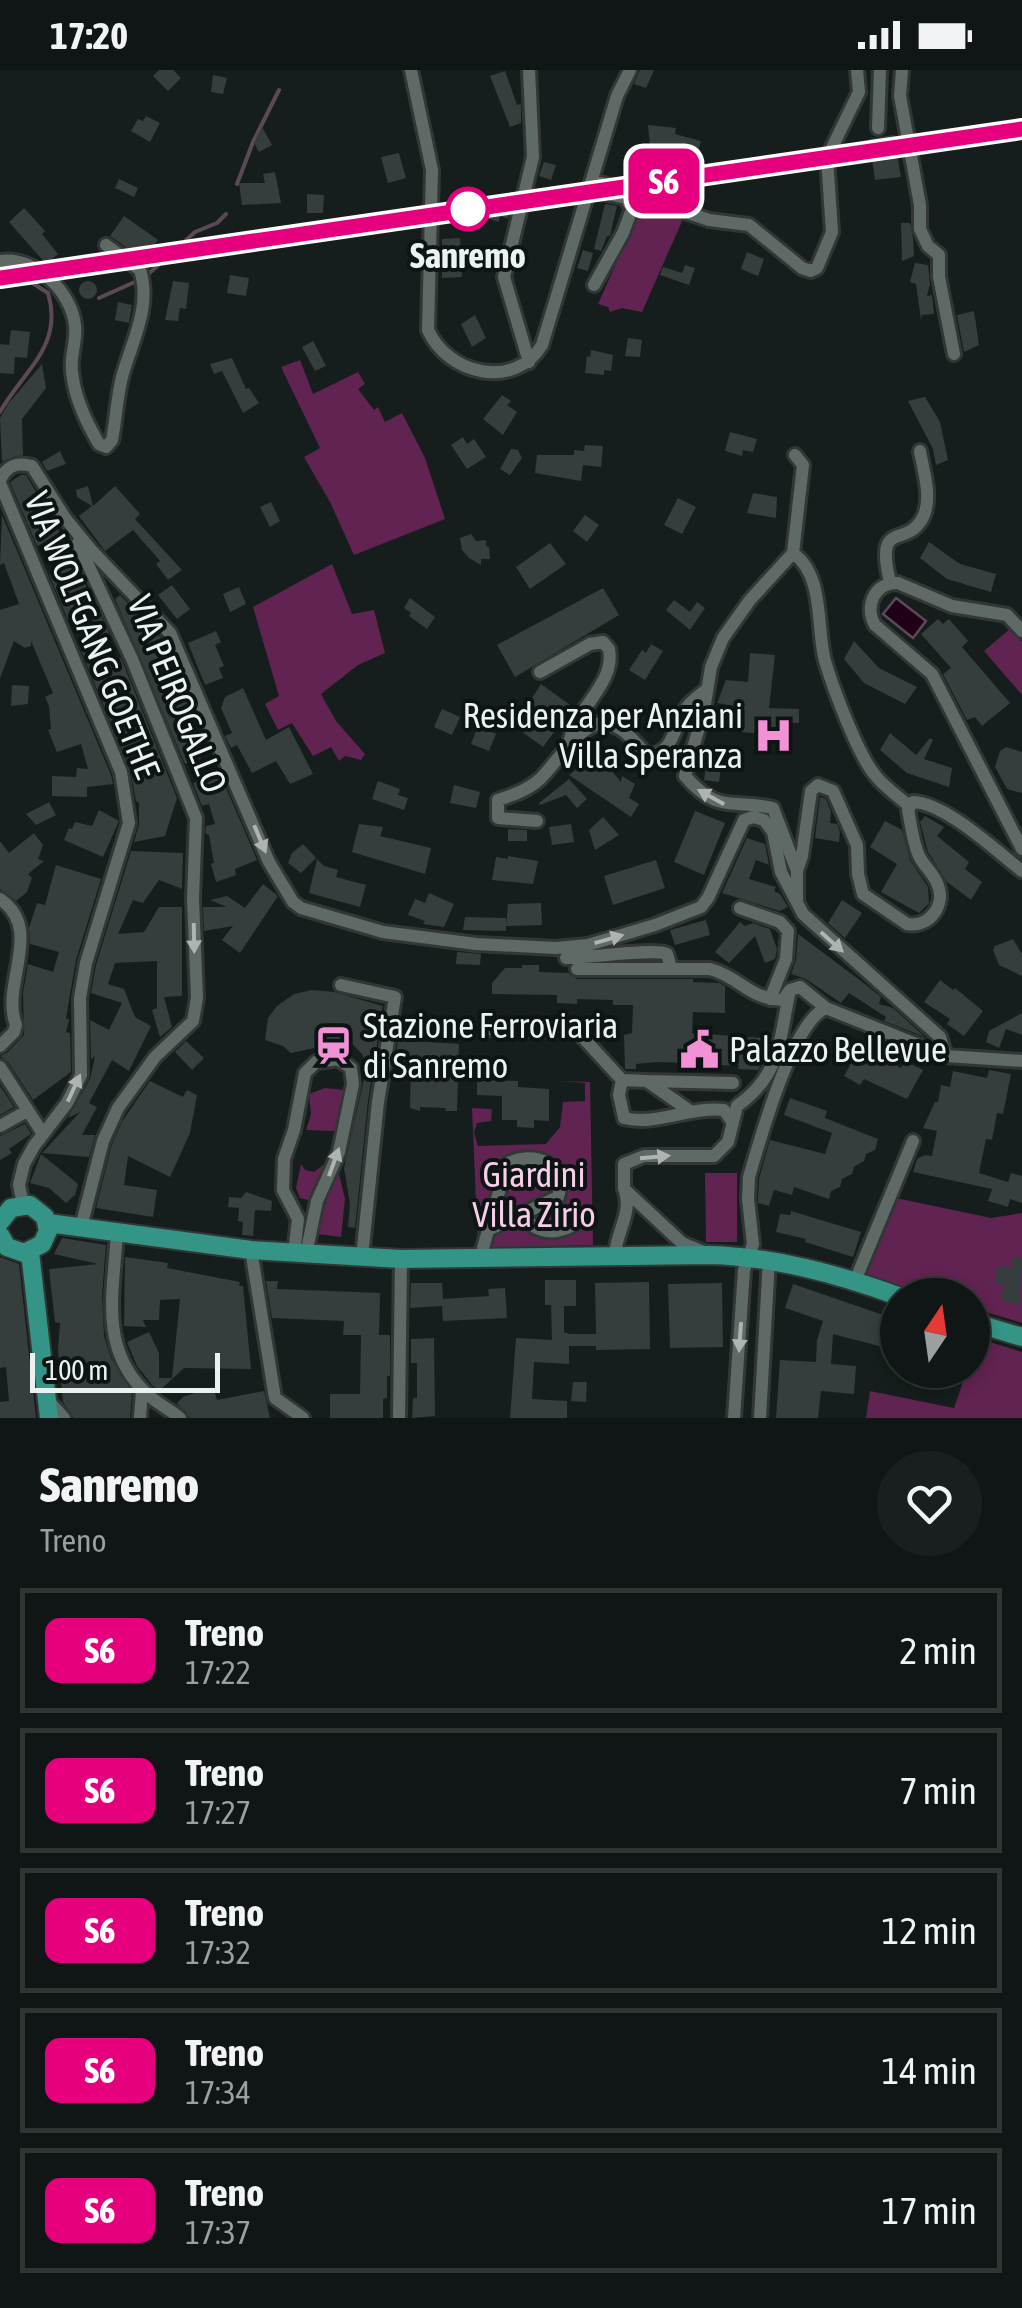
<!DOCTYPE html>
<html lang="it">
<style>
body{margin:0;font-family:"Asap Condensed",sans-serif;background:#191f1e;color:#f1f3f6;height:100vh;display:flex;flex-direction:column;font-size:38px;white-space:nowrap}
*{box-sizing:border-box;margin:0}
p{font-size:32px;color:#9c9fa0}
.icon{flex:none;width:55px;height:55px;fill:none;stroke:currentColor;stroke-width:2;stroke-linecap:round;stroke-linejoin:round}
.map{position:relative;height:1348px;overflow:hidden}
.side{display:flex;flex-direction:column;background:#101615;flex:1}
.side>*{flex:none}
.badge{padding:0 20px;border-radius:15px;font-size:35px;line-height:65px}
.needle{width:65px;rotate:13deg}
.buttons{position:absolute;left:880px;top:1208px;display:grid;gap:20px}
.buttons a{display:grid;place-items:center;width:110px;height:110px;border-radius:50%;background:#101615;box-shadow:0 5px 15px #0003,0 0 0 2px #303534;font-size:50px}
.scale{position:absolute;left:30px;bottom:25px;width:190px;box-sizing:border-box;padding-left:10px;border:5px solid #ecf2f1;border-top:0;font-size:28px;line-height:35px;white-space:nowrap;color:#ecf2f1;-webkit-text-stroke:8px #0c1513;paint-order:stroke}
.map>.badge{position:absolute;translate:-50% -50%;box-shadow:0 0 0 5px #fff}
.round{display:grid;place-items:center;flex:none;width:105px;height:105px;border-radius:52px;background:#191f1e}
.overview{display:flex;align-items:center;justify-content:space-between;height:170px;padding:0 40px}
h1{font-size:48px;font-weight:800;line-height:75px}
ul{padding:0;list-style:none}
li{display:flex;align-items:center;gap:30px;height:125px;margin:0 20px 15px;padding:0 20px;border:5px solid #303534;border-radius:0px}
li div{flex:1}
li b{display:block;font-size:38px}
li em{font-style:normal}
li .badge{min-width:110px;font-weight:700;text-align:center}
.status{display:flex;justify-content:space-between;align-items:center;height:70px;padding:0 50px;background:#101615;direction:ltr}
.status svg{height:28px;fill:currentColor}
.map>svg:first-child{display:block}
</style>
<div class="status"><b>17:20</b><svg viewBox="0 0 49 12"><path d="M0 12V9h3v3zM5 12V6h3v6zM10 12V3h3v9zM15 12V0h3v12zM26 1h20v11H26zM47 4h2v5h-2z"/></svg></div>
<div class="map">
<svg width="1022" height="1348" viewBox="0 0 1022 1348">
<rect width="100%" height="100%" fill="#151e1c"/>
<path fill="#612351" d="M644,131L683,149L642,242L622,238L610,242L608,237L598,234Z
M300,290L313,324L358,302L365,314L358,319L374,340L378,337L385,352L402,343L425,388L445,449L354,485L330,432L304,387L320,378L281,297Z
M332,494L352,544L374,540L385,583L358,595L321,624L336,651L365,684L361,690L345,686L339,691L331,677L313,686L292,653L278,660L265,634L279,626L253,537Z
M1010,559L1022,572V625L984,581Z
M559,1011L590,1012L593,1175L478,1178L472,1038L492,1039L491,1051L477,1053L474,1063L478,1076L546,1074L560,1057L563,1032L585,1031V1013Z
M325,1018L345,1020V1031L334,1061L306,1060L311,1044L309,1024Z
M301,1094L305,1100L314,1102L323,1095V1103L308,1130L300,1128L296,1118Z
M338,1100L345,1129L341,1167L317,1164L328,1116Z
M705,1103H737V1172H706Z
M896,1128L991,1148L1022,1143V1253L973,1238L972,1225H931L865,1205Z
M977,1268L1022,1282V1348H866L870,1321L954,1338L967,1300H972L973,1281Z"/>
<path fill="#1f0017" stroke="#5c4958" stroke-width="2.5" d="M896,528L926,551L913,568L883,544Z"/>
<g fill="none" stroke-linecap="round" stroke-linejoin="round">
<path stroke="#5c4958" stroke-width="4" d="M237,114L253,72L279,20
M145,207L195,162L217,153L226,144
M99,228L137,211
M0,342C23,301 64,276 48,223L23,207L4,203"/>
</g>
<path fill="#353e3c" d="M159,0H173L181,8L168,21L153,6Z
M640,0H654L646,18L634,14Z
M505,1L517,35L521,34V53L510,57L490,6Z
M213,5L227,8L223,24L211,22Z
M146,46L160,53L150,72L131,61L138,49L143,51Z
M648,55L676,58L675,64L701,71L696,89L673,82L671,95L659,93L661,78L650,77Z
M262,57L272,75L259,82L254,73Z
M894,65L901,107L875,110L869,69Z
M399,83L406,108L388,113L381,87Z
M544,92L556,95L551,110L539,106Z
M275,102L281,133L242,135L239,113H265L263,104Z
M119,109L138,118L134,127L115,118Z
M307,124L324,125L323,143H307Z
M493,128L511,134L508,149L500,146L499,152L478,145L480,135L490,138Z
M605,134L617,136L610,166H607L601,181L594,179Z
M24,138L45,161L42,164L58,184L46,194L9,152Z
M124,146L158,170L144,190L110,166Z
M901,153H910L913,168L914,186L902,191Z
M460,168L462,207L442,208V169Z
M583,180L593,183L588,201L577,198Z
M747,182L764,189L758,206L741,199Z
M915,193L928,195L930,214L927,226L932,225L934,244L922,245L921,250L916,214L910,212Z
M685,195L695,198L689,215L660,205L663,197L682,203Z
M230,205L249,208L246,226L227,223Z
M79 220a9 9 0 1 1 18 0a9 9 0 1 1-18 0Z
M173,211L189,213L186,239L180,238L178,251L165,250Z
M118,232L132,235L129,253L115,250Z
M974,241L979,275L964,282L957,245Z
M475,245L486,268L472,277L461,254Z
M11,260L30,262L27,288L15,287L14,304L0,303V274L9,275Z
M628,268L642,270L640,287L625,286Z
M313,271L326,296L315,301L302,277Z
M591,280L613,285L611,301L604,300V305L585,303L587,286L590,287Z
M232,288L246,319L249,318L259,333L243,343L222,301L214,304L210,294Z
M42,294L46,318L22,349L23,385L2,391L0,348L8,334Z
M502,325L511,331L507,335L517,342L503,365L483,349Z
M925,327L940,352L948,390L936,395L933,379L908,331Z
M730,362L757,369L753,382L743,380L742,386L725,381Z
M463,367L467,374L474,369L486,387L467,399L451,375Z
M585,375L603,376L601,397L583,395L581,411L535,403L537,385H574V380L584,381Z
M511,379L518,380L522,388L510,405L500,399Z
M60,381L66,394L47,401L42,392Z
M21,405H26L62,466L37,476L10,412Z
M88,416L93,436L115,416L140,444L135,449L182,500L168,510L156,494L160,491L133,460L105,481L79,446L92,436L77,427L76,420Z
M753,423L777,427L776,448L747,443Z
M678,428L696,437L682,464L664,455Z
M271,432L280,451L270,457L260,437Z
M2,445L111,705L113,714L87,717V727L52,726V706L76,707L77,698L88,699L81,674L57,682L48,660L51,659L49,636L45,627L53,623L31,571V576L25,578L14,571L0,608V540L19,534L4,493L0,495Z
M585,445L599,455L587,472L573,461Z
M471,464L476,471L486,470V476L489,477L490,489H481V495L469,488L462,480L460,468Z
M929,472L960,494L996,504L991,522L947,509L920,488Z
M550,473L566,494L530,519L516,497Z
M72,493L77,495L96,539L68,550L49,504Z
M172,515L190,539L177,549L158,525Z
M239,517L246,534L230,542L223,524Z
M603,518L619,545L515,607L497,575Z
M120,525L162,569L170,588L161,591L170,611L178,607L184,619L196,650L188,654L201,688L185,694L115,529Z
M410,528L435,547L427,559L409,546L411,543L404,538Z
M674,530L690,542L697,532L705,538L690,560L666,540Z
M99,541L111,567L84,578L94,600L121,588L177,728L165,766L134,772L139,755V733L136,731L130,699L77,571L98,562L91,547Z
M938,549L943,554L949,549L968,571L962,577L1010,633L982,656L975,647L967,650L943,604L951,598L921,564Z
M216,561L221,572L215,575L224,596L219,598L223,608L205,615L188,573Z
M854,571L879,598L917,617L905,634L864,613L844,589Z
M651,574L663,581L645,610L629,600L642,580L646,583Z
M750,583L775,585L769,638L799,639V653H781L780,665L741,662L742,637L717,633L726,610L748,612Z
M541,614L573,637L543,677L514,656Z
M12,615L29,616L28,634L11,636Z
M243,618L266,670L289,657L313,704L290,714L276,691L252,703L237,675L231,678L225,666L232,663L221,638L225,627Z
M442,639L460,647L452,665L434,657Z
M478,656L496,664L489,681L471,674Z
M890,663L916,685L930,668L933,670L924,689L952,698L949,717L907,703L880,680Z
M1006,677L1022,682V723L1007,719L995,697L1000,681Z
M708,681L723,684L719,712L704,710Z
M597,683L621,712L622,706L635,714L629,728L639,734L631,747L569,705Z
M220,704L257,790L235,799L236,805L216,812L211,794L214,793L209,765L205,763L206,756L215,754L209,734L202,736L193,713Z
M569,709L587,729L577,738L566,725L540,735L539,733Z
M378,711L400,719L398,725L408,728L404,740L372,729Z
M454,715L480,722L476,738L450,733Z
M820,727L826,729L831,742L830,753L837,754L840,762L839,772L815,768Z
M49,732L56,745L36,755L26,744Z
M99,740L119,751L103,787L64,770L69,758L72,759L75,752L92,756Z
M695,741L725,753L704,805L674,792Z
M925,746L944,757L937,766L969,792L965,799L982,812L971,830L947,812L928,782L920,752Z
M603,747L619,765L595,780L589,760Z
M885,751L902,760L910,790L928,817L929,833L919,843L881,822L897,794L870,777Z
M359,754L383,757L380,766L431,778L425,804L352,782Z
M571,754L574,772L552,775L549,757Z
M508,759L527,760V771H508Z
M34,763L43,775L38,789L44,791L28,804L32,808L27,822L16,831L0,819V771L9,783Z
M747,768L765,774L769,795L756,790L749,809L776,817L774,821L780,824L788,837L780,841L722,823Z
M303,774L316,788L301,803L288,793L292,783Z
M131,781L183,783L182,819L159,810L143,833L133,830L118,864L144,862L159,837H182V926L164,927L172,957L160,967L152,940L157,938V891L115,893L108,914L124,919L135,947L151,956L129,1001L112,990L89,1033L97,1037L82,1065H95L89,1087L42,1083L80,1042L68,1048L90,1009L95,986L91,989L90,950L109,960L122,933L91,923L96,895Z
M508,786L538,791L533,814L492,810L496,787L508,789Z
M317,789L324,796L338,800L336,807L366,815L360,837L309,823Z
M656,790L665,818L613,835L604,806Z
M56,795L101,809L76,890L66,948L69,950L66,962L70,963L71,1002L33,1030L8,992L0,986L7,983L24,965L23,923L28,894L53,902L59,882L30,874L29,858L37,833L45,835Z
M263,814L278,826L240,883L222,870L233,856L204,861L203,837H227L210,830L227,826L245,838Z
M429,823L454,834L444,857L423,854L425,851L408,845L415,829L425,833Z
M842,830L862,843L845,868L828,853Z
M541,833L542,855L506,856L508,834Z
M465,847L506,848V861L463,860Z
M706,850L710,865L675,875L670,860Z
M740,852L745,856L753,853L770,859L777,879L775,889L765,893L755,866L729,893L715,882Z
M798,864L865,914L881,927L879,934L893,938L925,967L884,951L886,947L849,923L841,933L806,909L791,904L796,890Z
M1013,869L1022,884V906L999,895L993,880L995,876Z
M457,882L481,884L480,895L456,894Z
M522,895H539V902L568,903L577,909H693V912L719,913L725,916V943L693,942L692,963L762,968L761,995L758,1000L738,999L739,995L688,996V993L656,992L636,994V999H625L624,965L632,963L633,935H613V930L577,929V934L557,933V925L492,924V913L505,898H522Z
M940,910L953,920L955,918L983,941L964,966L947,954L950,949L924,932Z
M312,920L334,922L383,936L368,1031L355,1158L348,1157L350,1134L344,1098L367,996L362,984L340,961L341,978L324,979V976L291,983L283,976L265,970L268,948L277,936L294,924Z
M1022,943V965L1006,959L999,978L986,972L989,961Z
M864,969L880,977L876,984L901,998L905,991L923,1000L907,1029L864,1009L860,1015L844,1006Z
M398,970L459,974L457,1041H445L446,1038L420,1037V1041L410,1038L411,993L395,992Z
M186,971L204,988L192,1000L175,982Z
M989,1000L1011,1004L1003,1044L997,1043L992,1070L986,1069L979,1103L1008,1112L1011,1103L1022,1106V1133L1010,1129L1008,1137L988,1131L992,1119L913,1102L917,1089L925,1085L932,1086L937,1061L923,1058L935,1032H938L941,1015L950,1017L953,1001L987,1008Z
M477,1010L518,1011V1017L549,1019V1051L534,1050V1058L517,1057V1050H502V1026L477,1025Z
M150,1011L183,1027L187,1020L197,1025L190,1063L170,1107L128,1086L124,1115L157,1120L153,1147L96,1138L112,1074L123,1050Z
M0,1016L14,1037L0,1045Z
M790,1028L827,1041L825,1048L878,1069L875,1080L866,1084L864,1091L854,1097L852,1104L842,1109L840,1117L831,1121L829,1129L794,1117L792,1125L774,1120L769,1136L758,1133V1129L759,1109L770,1070L825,1084L832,1063L784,1045Z
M25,1054L31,1064L9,1079L12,1083L0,1090V1066Z
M41,1084L78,1114L75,1125L66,1133L49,1118L30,1113Z
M246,1122L272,1131L271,1141L255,1140L253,1166L242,1165L243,1152L238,1151L239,1138L228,1137L229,1127L241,1128Z
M791,1141L861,1162L853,1187L805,1172L806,1169L776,1162L780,1144L790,1145Z
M62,1168L106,1175L102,1225L104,1266L111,1288L132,1322L130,1348H74L63,1332L58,1280L60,1253L55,1252L49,1199L98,1194L54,1184Z
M1013,1186L1022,1189L1019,1235L1001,1229L1004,1216L994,1212L999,1195L1010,1198Z
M0,1187L19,1194L36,1348H0V1332L9,1331L6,1297L0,1298Z
M125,1187L168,1193L167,1198L240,1212L239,1216H243L251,1299L184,1298L159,1321L153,1316L137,1296L127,1272L149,1262L159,1283V1308H172L180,1229L160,1230L159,1250H143L146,1257L124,1256Z
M545,1210H576V1236H564V1262L570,1264H596L595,1213L649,1212L650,1279L596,1280V1276H569V1294L534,1292L532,1329L567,1331V1348H510L516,1268L552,1270L551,1235H545Z
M266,1211H278L277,1219L380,1223L379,1265H390V1306H387V1328L383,1329V1348H330V1324H360L361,1265H343L344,1251L272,1248Z
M411,1213H442L443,1229L489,1226L488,1219L505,1218L507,1248L443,1251L442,1236L410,1238Z
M722,1213L723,1277L670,1278L668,1214Z
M793,1214L898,1250V1281L833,1264L831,1294L856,1296L854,1324L821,1321L818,1348H776L780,1290L816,1292L817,1270L823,1251L785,1238Z
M434,1268L435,1346L412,1348L413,1328H417V1293H411V1269Z
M573,1312H587L586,1332L571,1331Z
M213,1317L217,1330L264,1321L270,1348H190L177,1333L183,1327Z"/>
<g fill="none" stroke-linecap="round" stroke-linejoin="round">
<defs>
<path id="minor" d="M411,0L432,100L428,260C448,305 515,320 542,275L617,26L630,0
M902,0L900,26L920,135V159L928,176L939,185V207L954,284
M878,58L880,0
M592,110L709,150L749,155L802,198L811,201L817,198L832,162L827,88L859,22L857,0
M589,120L626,128L632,139L623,163L594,215
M0,191C35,186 71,221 75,255C77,270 70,286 72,301C74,327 86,352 99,374L106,377L112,370C116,349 117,327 122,307C131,274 152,236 140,200L106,175
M529,292L504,207L533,87L529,0
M0,410C7,396 16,392 32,396L65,448L92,481L170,563L269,792L293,832L301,838L383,862L476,874L556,878L588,875L655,855L701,837L708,828L744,750L753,747L764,750L773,762L781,802L803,844L940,967L946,986
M0,413L121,702L129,753L86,893L80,928L81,1005L67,1033L34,1076L24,1094L19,1115L23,1134
M78,473L132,589L196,748L193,829L197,928L193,951L155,987L118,1038L103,1071L81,1157
M793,483L803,395L795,385
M890,512C874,446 908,481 924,445C932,425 923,400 920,381
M1022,561L1007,545L952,536L898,513C875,512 864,536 875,555L932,604L1022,779
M540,602L590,574L603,572L609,579C616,615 573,639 569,675
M537,751L498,748V730C513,725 528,720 540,709C555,695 581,652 604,653C622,654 635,672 647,685C675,685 673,655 687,637C692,630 700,625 706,620
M797,801L802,786L811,721L818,715L833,721L857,775L858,804L863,824L907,854C930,858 947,834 937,813C933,803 924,796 919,786C913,773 911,755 908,740L913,732C946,733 996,781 1022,801
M0,829C45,860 0,914 16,955L14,962L0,976
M797,833V801L773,738C730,729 718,744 685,706L704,640L711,597L723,568L750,530L793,483C825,506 816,558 825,591C833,618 858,685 875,705C884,717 898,726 909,736
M740,838L780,852L788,861L786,889L770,929
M566,888C588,888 654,878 667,884L671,898
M577,899H710C740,907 749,929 783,930L790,920L800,917L826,938
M341,915L395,927L378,1032L362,1187
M488,959L577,961L622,1010L647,1011L690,1041
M0,997L43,1064
M622,1010L619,1025L624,1048C656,1056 690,1036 724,1040L733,1053
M647,1011L733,1013
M0,1056L27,1041
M523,1145C536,1165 556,1165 575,1154
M117,1162C114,1219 99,1274 142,1319C152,1331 168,1338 180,1348
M251,1180L275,1328L303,1348
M706,1183L682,1173L624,1119V1094L644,1086H714L728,1072L737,1036C782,1004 779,969 790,920
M294,1184L298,1149L283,1120L284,1089L294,1060L305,1003L316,992L338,989L351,998L353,1014L339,1082L317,1131L306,1184
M615,1185C616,1162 632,1145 625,1121
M484,1188L483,1178L507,1094C533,1079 569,1094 558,1127L490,1159
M855,1211L913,1071
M47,1329L64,1348
M140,1348L142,1320
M399,1348L401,1189
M734,1348L744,1200L753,1174L748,1129L749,1107C760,1070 792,952 826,938L946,986L1022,991
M760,1348L769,1189"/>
<path id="major" d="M0,1152L11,1138L30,1135L45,1147L48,1161L42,1174L24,1183L7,1177L0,1165
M48,1153L251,1180L401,1189L710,1185C775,1187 837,1204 898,1226
M30,1182L49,1348
M972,1252L1022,1267"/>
</defs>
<use href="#minor" stroke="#323735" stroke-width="18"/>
<use href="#major" stroke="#323735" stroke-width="22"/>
<use href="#minor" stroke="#5f6966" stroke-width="12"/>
<use href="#major" stroke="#349586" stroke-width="18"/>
</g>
<defs><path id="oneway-solid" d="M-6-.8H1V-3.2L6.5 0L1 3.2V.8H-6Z" transform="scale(2.5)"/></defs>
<g fill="#adb4b2">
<use href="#oneway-solid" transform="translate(711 727) rotate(-151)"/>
<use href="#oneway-solid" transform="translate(260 769) rotate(67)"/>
<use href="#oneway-solid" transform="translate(194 868) rotate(89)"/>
<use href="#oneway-solid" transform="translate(609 869) rotate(-16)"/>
<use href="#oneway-solid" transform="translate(832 872) rotate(42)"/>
<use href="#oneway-solid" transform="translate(74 1018) rotate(-65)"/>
<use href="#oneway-solid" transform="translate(655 1087) rotate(-5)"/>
<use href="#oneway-solid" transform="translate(334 1092) rotate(-70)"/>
<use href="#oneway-solid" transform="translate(740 1267) rotate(94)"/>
</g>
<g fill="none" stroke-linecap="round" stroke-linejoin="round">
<defs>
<path id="line" d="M0,208L1022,59"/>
</defs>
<use href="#line" stroke="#fff" stroke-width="22"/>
<use href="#line" stroke="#e6007e" stroke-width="15"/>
</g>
<defs>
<symbol id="hospital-bare" viewBox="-9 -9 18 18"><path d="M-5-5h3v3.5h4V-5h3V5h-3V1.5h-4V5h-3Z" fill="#f391d6" stroke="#0c1513" stroke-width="2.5" paint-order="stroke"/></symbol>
<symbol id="station-bare" viewBox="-9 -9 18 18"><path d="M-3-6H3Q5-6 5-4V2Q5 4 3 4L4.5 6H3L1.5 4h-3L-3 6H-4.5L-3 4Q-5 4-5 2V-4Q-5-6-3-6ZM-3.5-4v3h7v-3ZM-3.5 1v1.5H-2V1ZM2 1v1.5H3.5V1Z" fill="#f391d6" stroke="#0c1513" stroke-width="2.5" paint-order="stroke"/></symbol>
<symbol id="civic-bare" viewBox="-9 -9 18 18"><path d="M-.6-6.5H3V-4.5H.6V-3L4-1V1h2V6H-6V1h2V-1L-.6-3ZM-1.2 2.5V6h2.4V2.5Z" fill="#f391d6" stroke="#0c1513" stroke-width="2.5" paint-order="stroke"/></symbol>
</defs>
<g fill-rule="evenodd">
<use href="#hospital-bare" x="746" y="638" width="55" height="55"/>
<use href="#station-bare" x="306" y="948" width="55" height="55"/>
<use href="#civic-bare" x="672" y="952" width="55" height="55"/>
</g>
<circle fill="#fff" stroke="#e6007e" stroke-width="5" cx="468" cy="139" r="20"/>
<g text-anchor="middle" stroke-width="8" stroke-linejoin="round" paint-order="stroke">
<g font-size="35" font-weight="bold" fill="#ecf2f1" stroke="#0c1513">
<text x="468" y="198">Sanremo</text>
</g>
<g font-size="35" fill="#ecf2f1" stroke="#0c1513">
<text transform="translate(92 565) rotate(68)" y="12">VIA WOLFGANG GOETHE</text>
<text transform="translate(177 624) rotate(68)" y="12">VIA PEIROGALLO</text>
</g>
<g font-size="35" fill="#ecf2f1" stroke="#0c1513" text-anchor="start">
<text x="743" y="658" text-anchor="end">Residenza per Anziani<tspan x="743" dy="40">Villa Speranza</tspan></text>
<text x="363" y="968">Stazione Ferroviaria<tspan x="363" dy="40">di Sanremo</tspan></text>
<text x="729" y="992">Palazzo Bellevue</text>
</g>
<g font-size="35" fill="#f7cde8" stroke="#0c1513">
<text x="534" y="1117">Giardini<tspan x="534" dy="40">Villa Zirio</tspan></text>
</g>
</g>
</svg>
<div class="buttons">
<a><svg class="needle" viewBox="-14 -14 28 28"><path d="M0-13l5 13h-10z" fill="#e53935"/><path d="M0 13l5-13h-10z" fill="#9c9fa0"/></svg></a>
</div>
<div class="scale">100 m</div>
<b class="badge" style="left:664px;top:111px;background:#e6007e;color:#fff">S6</b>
</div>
<section class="side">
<div class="overview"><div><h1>Sanremo</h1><p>Treno</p></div><a class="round"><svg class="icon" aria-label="heart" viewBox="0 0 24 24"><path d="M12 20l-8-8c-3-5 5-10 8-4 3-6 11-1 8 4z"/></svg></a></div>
<ul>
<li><span class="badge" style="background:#e6007e;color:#fff">S6</span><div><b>Treno</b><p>17:22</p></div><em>2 min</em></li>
<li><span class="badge" style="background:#e6007e;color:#fff">S6</span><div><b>Treno</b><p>17:27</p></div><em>7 min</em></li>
<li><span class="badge" style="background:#e6007e;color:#fff">S6</span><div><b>Treno</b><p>17:32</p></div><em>12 min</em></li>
<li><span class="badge" style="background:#e6007e;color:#fff">S6</span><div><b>Treno</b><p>17:34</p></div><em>14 min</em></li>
<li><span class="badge" style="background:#e6007e;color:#fff">S6</span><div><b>Treno</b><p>17:37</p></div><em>17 min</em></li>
</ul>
</section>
